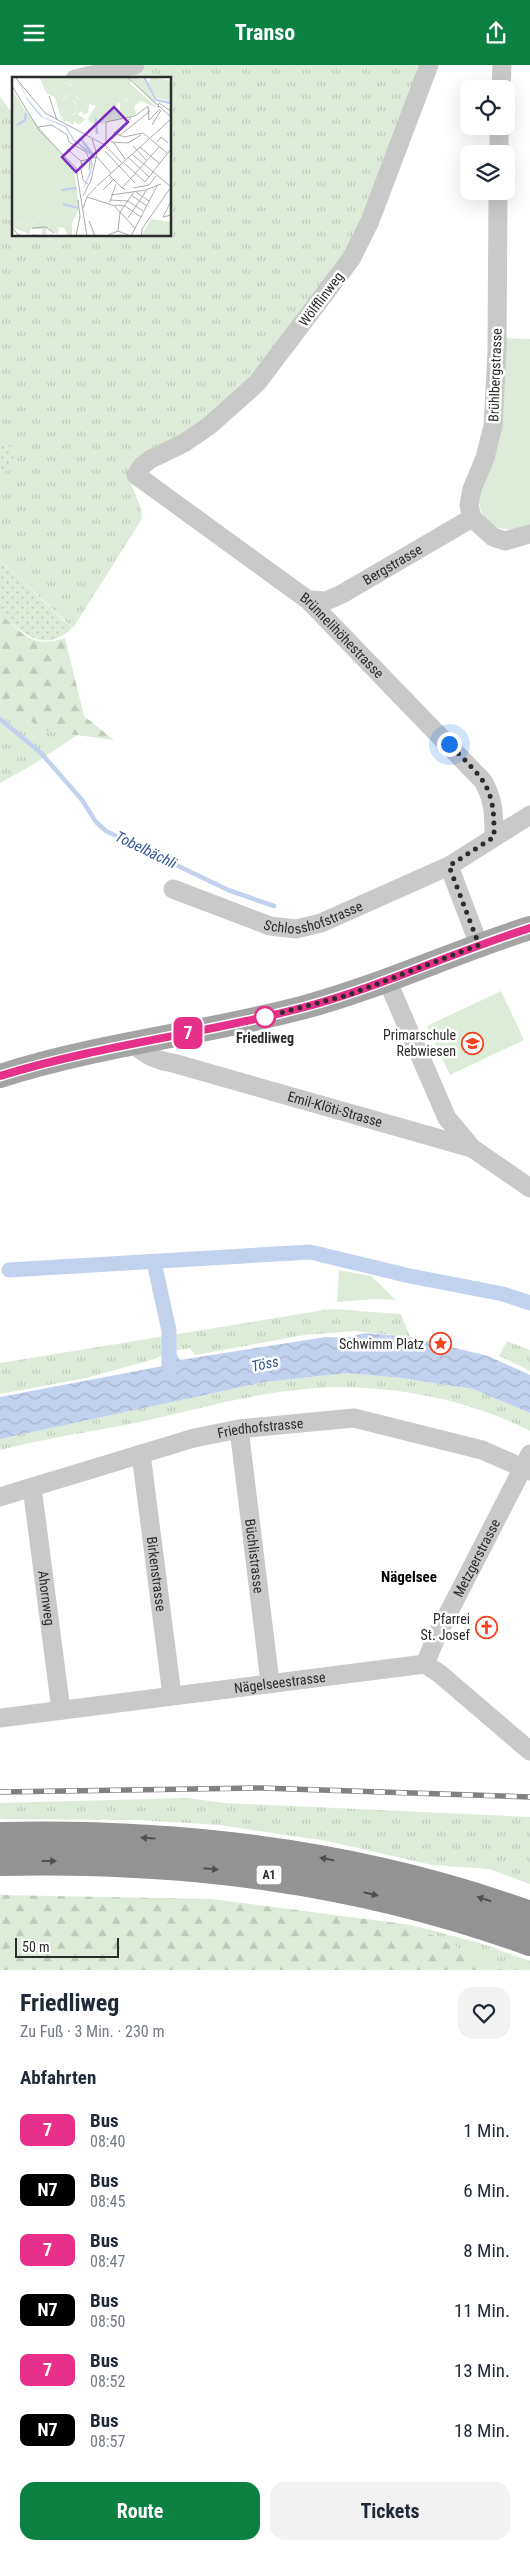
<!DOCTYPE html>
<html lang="de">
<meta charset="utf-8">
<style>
body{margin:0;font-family:"Roboto Condensed",sans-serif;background:#f2f2f3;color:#1f2937;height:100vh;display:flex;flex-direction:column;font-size:19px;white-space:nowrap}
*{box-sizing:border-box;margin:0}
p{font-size:16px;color:#747a83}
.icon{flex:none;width:28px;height:28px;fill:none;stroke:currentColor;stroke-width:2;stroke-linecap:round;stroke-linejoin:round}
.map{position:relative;height:1905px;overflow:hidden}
.sheet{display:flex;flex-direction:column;background:#fff;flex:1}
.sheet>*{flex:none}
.badge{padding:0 10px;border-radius:8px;font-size:18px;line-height:32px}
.buttons{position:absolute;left:460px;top:15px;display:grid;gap:10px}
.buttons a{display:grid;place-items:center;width:55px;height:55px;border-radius:10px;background:#fff;box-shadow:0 5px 20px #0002;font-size:25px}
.scale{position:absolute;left:15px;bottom:12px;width:104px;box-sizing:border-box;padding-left:5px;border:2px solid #2c2c2c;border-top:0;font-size:14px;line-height:18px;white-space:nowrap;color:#2c2c2c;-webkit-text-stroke:4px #fff;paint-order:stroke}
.you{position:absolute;width:25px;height:25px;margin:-12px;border:4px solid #fff;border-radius:50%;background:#1a73e8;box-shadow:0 0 0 8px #1a73e833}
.map>.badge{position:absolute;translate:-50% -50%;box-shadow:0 0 0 2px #fff}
h2{padding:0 20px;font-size:19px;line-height:45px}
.round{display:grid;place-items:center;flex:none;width:52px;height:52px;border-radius:15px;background:#f2f2f3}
.head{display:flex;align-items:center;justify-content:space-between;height:85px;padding:0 20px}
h1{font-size:24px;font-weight:700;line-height:38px}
.button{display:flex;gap:10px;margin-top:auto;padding:10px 20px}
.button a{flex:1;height:58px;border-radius:15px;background:#0b8043;color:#fff;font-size:20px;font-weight:700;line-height:58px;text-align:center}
.button a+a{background:#f2f2f3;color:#1f2937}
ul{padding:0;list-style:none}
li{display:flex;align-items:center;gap:15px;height:60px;padding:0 20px}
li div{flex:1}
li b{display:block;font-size:19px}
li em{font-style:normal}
li .badge{min-width:55px;font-weight:700;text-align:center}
header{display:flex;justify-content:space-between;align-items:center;height:65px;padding:0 20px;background:#0b8043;color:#fff;font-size:22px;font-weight:700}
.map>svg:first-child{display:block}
</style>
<header><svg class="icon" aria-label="menu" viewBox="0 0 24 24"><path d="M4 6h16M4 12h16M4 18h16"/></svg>Transo<svg class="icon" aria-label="share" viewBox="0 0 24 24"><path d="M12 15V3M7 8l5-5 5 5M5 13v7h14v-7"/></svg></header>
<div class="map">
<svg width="530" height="1905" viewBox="0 0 530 1905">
<defs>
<pattern id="grass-tufts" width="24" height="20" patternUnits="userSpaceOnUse" patternTransform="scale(1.25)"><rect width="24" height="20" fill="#ddecd8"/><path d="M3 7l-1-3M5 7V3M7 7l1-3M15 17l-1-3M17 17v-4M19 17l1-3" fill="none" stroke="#becbba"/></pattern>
<pattern id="forest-firs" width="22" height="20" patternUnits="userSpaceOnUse" patternTransform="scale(1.25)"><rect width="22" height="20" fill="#ddecd8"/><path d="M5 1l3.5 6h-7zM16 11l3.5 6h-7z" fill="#becbba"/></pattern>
<pattern id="garden-dots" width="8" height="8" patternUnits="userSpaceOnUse" patternTransform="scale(1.25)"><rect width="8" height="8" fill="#ddecd8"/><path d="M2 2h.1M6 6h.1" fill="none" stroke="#becbba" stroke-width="1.8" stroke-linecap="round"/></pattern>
<pattern id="water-waves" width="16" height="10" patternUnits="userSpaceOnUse" patternTransform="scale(1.25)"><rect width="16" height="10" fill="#c2d1ee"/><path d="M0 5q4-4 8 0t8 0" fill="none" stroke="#a7b4cc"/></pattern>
</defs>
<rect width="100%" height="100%" fill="#fff"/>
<path fill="url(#grass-tufts)" d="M135,0H429L370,156L257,318L136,410L131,419L141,443L142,454L73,563L0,495V32L14,50V170H170V14H75Z
M0,636L46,666L79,669L34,699L0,718Z
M331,1244L401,1249L410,1272L355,1266L305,1270L195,1290L190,1283L167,1287L155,1294L86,1313L0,1329V1298Z
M507,1276L530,1285V1306L499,1291Z
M347,1308L401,1313L473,1324L530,1348V1366C464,1332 379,1317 305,1324C252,1329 200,1343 149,1355C99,1366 49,1372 0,1385V1374L265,1317Z
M186,1733L225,1738L530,1752V1819L489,1804L432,1800L327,1776L219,1760L138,1755L0,1754V1738Z
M412,1860L483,1879L530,1896V1905H503Z"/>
<path fill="url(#forest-firs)" d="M0,549C24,569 32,584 65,573L84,651L114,675L46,666L0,636Z
M0,1830L211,1834L412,1860L503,1905H0Z"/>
<path fill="#ddecd8" d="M496,273L530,274V462C501,469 480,463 478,430Z
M501,926L524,975L450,1010L427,961Z
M339,1205L371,1211L396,1235L375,1234L337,1237Z"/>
<path fill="url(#garden-dots)" d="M0,373L19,391L0,413Z
M0,495L72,563C44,590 23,568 0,549Z"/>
<path fill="url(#water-waves)" d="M365,1268L410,1272L488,1291L530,1310V1348L473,1324L401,1313L347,1308L265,1317L0,1374V1332L163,1301L167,1287L174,1285L180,1295L326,1272L346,1273Z"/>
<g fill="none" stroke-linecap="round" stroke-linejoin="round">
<path stroke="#c2d1ee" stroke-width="4.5" d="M0,654L41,688L82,735L96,757L106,766L228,825L274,841"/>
<path stroke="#c2d1ee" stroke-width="15" d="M154,1197L169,1266V1306
M9,1205L310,1187L410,1211L503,1229L530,1238"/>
<g stroke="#c9c9c9" stroke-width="19">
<path id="s1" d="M429,0L370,156L351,194L257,318L209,361L184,378L151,394L143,400L136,410L308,535L483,716C494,735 494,750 494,772"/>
<path d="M75,14L135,0"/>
<path d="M501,24L502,0"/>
<path d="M499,89V61"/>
<path d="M498,126L497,287L493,361L485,393L472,424L469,440L472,453L493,472L505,476L530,469"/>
<path id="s2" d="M308,535L326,536L342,529L472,453"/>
<path id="s3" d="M173,824L270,861L296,864L321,858L449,801"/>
<path d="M479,880L449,801L530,750"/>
<path d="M387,915L447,1053L472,1083"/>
<path id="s4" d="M133,978C146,991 156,995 173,998L472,1083L530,1123"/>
<path id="s5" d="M239,1364L270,1617"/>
<path id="s6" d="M141,1389L172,1630"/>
<path id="s7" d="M32,1422L61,1645"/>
<path id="s8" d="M0,1432L194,1373L239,1364L354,1353L482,1385L530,1406"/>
<path id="s9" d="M425,1599L437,1570L530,1389"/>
<path id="s10" d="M0,1653L425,1599L440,1609L530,1686"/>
</g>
<path stroke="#a4a4a4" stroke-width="24" d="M0,1011C100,979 204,969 305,942C382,921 454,887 530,863"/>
<path stroke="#939393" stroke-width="28" d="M0,1771C181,1767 359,1788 530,1850
M0,1797C184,1793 356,1814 530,1877"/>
<defs>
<path id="rail" d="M0,1727L261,1723L530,1732"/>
</defs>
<use href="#rail" stroke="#818181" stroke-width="5.5"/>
<use href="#rail" stroke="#fff" stroke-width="4" stroke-dasharray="11" stroke-linecap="butt"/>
</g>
<defs><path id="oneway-solid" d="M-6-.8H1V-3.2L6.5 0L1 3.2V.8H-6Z" transform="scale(1.25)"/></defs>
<g fill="#505050">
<use href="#oneway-solid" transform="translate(148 1773) rotate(-177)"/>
<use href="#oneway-solid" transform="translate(327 1794) rotate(-169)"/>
<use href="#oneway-solid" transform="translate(49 1796)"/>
<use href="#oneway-solid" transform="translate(211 1804) rotate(5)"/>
<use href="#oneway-solid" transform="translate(371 1829) rotate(13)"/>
<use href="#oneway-solid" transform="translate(484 1834) rotate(-162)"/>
</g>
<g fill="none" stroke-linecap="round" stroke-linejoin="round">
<defs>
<path id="line" d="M0,1011C100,980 204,969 305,942C382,921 454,887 530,863"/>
</defs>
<use href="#line" stroke="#fff" stroke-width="11"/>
<use href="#line" stroke="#e73089" stroke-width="8"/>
<path stroke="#2c2c2c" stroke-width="5" stroke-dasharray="0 9" d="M265,952L348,930L479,880L449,801L494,772C495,720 484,715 449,679"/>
</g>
<defs>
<symbol id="school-ring" viewBox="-11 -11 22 22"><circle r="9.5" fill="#fff" stroke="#f4441d" stroke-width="1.5"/><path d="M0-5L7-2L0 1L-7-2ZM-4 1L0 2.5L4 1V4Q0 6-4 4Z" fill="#f4441d"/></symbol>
<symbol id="sight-ring" viewBox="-11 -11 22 22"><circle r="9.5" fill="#fff" stroke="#f4441d" stroke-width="1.5"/><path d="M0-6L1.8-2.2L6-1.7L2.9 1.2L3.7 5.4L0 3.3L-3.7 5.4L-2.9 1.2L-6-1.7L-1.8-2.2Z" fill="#f4441d"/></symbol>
<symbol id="church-ring" viewBox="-11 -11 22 22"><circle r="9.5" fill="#fff" stroke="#f4441d" stroke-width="1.5"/><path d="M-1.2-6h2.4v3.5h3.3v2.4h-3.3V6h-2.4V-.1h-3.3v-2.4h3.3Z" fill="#f4441d"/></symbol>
</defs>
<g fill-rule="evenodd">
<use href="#school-ring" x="460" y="966" width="25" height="25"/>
<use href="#sight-ring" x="428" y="1266" width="25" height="25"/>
<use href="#church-ring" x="474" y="1550" width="25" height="25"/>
</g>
<circle fill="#fff" stroke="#e73089" stroke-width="2.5" cx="265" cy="952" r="10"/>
<g text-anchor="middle" stroke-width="5" stroke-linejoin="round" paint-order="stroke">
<rect fill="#fff" stroke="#6b6b6b" stroke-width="1" x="256.5" y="1800.5" width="25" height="19" rx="4"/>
<g font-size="12" font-weight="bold" fill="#2c2c2c">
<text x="269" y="1814">A1</text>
</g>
<g font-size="14" fill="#2c2c2c" stroke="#fff">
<text transform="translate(321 234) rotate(-53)" y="5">Wölfflinweg</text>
<text transform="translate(495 310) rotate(-88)" y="5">Brühlbergstrasse</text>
<text dy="5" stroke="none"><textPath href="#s2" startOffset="94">Bergstrasse</textPath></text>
<text dy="5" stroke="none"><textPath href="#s1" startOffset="780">Brünnelihöhestrasse</textPath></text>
<text dy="5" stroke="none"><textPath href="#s3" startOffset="149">Schlosshofstrasse</textPath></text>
<text dy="5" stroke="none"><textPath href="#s4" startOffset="214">Emil-Klöti-Strasse</textPath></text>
<text dy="5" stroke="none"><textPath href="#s8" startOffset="270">Friedhofstrasse</textPath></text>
<text dy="5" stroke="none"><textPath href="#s5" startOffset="128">Büchlistrasse</textPath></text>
<text dy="5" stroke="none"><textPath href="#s9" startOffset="118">Metzgerstrasse</textPath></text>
<text dy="5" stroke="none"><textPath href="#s6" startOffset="121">Birkenstrasse</textPath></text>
<text dy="5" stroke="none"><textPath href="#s7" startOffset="112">Ahornweg</textPath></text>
<text dy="5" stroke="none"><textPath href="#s10" startOffset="282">Nägelseestrasse</textPath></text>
</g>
<g font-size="14" fill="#2c2c2c" stroke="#fff" text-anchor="end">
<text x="456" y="975">Primarschule<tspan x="456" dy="16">Rebwiesen</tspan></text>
<text x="424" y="1284">Schwimm Platz</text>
<text x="470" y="1559">Pfarrei<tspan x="470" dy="16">St. Josef</tspan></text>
</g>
<g font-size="14" font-weight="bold" fill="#2c2c2c" stroke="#fff">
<text x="265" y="978">Friedliweg</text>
</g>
<g font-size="15" font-style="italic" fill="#345694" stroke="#fff">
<text transform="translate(146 785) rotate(26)" y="5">Tobelbächli</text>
<text transform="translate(265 1299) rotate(-12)" y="5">Töss</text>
</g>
<g font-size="15" font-weight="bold" fill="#000" stroke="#fff">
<text x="409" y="1517">Nägelsee</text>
</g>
</g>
<g transform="translate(12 12)">
<rect width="159" height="159" fill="#fff"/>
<path d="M27,0H36L42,13L55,6L60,9V15L50,22L62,18L74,28L81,20L86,27L95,21L106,27L101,32L108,35V26L111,21L122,27L124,38L89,47L85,41L84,49L75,43L84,29L77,27L76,36L71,38L69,34L66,38L74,42L67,48L61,43L64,36L54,40V36L64,30L63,24L51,27L55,28L49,35L53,37L50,40L57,44L53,45L47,40L52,42L48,38L43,20L35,17ZM26,140L38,143L46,152L48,149L45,157L35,151L34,158L29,157L30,152H19L17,157L0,150V144L5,147L10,142L14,151L16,143H22L23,149Z" fill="#ddecd8"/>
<path d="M36,0H117L119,7L145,31L128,24L123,29L113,21L106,27L95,21L87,29L81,20L74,28L63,18L50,23L60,15V8L55,6L42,14ZM0,13L16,37L62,91L67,132L60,147V159H56L52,151L41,150L38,143L26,140L24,149L22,143H16L13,153L11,143L4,147L0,144ZM61,21L64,30L54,39L65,37L61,48L50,40L53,37L49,35L55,28L45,27ZM139,142L159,145V159H129Z" fill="#ddecd8"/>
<path d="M139,0L159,4V24L145,21L136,6Z" fill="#ddecd8"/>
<path d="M120,0L133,3L145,30L118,2Z" fill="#ddecd8"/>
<path d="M0,0L10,9L14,20L31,40L54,49L62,62L78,75L81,88L78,99L71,112L79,91L78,78L61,63L53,50L29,40L15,23L9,9Z" fill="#c2d1ee"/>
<path fill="none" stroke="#c2d1ee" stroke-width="2.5" d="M132,0L144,23L159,26M84,41L85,57M5,48L13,43L14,36M69,62L83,81M49,113L65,111M51,127L66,131"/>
<path fill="none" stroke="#ababab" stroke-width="1" d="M3,0L33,36L93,68L110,86M115,0L159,40M0,9L27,53L64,91L75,159M37,19L45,43M146,31L147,26L159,34M119,41L102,56L112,60L131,56M140,48L149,33M26,50L40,48L55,58M131,56L155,76M55,58L57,65L74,75L78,84L77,93M107,59L138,34M94,64V45L123,39L136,29L137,43L148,32M99,65L116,66L129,58M145,65L149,60L156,66M102,66L113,82M121,69L135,84M128,70L148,87M55,72L69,84L70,91M93,74L123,106M120,77L159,110M85,80L99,96M117,81L137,100M69,84L85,80M112,86L133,105M69,92L71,103L76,107M97,98L110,111M79,103L85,77L80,62M133,105L159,72M85,109L159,42M121,111L137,108L144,99M113,112L110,111L147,70M91,113L102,102M122,115L108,135L123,151M124,115L137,124M99,118L134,113L149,107M119,118L135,129M71,119L79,103M75,120L103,129L108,136L106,154M98,123L116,124L131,134M159,124L151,140L159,138M98,125L104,107M103,128L113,129L129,140M71,131L75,120L84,110M116,141L134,114M77,144L83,159M0,150L6,158L14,159M20,151L34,150L42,156M20,158L35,159M64,159L68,139L66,123M94,159L106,154L119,159M119,159L145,109M129,159L130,152L159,110"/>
<path fill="#7b2cbf" fill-opacity="0.15" stroke="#7b2cbf" stroke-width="2.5" d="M102,30L116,45L64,95L50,80Z"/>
<rect width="159" height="159" fill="none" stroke="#2c2c2c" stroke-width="2.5"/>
</g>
</svg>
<div class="buttons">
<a><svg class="icon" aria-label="locate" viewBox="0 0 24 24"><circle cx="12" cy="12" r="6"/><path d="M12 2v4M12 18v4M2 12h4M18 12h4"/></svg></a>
<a><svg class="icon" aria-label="layers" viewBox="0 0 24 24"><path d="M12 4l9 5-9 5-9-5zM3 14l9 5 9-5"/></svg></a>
</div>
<div class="scale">50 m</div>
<div class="you" style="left:449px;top:679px"></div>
<b class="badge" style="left:188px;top:968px;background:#e73089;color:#fff">7</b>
</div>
<section class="sheet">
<div class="head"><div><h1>Friedliweg</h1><p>Zu Fuß · 3 Min. · 230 m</p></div><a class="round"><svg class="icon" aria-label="heart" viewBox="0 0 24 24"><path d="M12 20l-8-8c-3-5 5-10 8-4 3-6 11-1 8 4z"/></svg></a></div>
<h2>Abfahrten</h2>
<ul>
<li><span class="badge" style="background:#e73089;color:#fff">7</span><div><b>Bus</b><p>08:40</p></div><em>1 Min.</em></li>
<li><span class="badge" style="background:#000;color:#fff">N7</span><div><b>Bus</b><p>08:45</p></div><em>6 Min.</em></li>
<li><span class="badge" style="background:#e73089;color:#fff">7</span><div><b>Bus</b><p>08:47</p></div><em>8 Min.</em></li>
<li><span class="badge" style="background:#000;color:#fff">N7</span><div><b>Bus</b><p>08:50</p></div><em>11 Min.</em></li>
<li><span class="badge" style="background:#e73089;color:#fff">7</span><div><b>Bus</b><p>08:52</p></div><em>13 Min.</em></li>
<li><span class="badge" style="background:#000;color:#fff">N7</span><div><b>Bus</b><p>08:57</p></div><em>18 Min.</em></li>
</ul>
<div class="button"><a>Route</a><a>Tickets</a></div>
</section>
